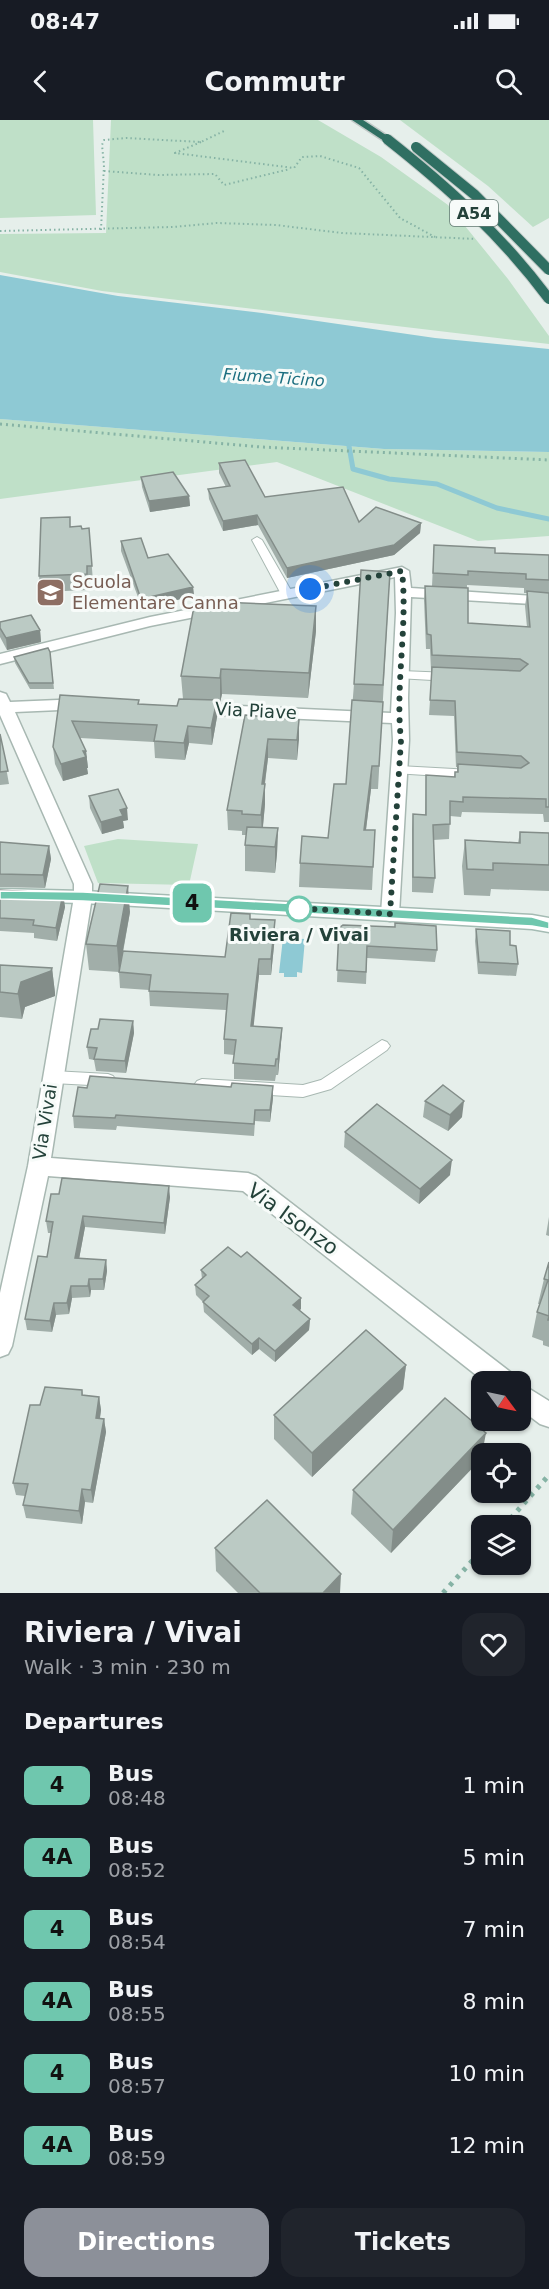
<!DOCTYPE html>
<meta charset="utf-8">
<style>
body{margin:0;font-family:"DejaVu Sans",sans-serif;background:#20242c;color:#f1f3f6;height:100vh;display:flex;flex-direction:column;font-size:22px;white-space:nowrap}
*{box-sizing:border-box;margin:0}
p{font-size:20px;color:#9ea1a6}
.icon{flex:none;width:33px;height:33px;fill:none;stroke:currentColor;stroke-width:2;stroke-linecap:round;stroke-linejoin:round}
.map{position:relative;height:1473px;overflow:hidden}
.sheet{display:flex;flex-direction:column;background:#171b24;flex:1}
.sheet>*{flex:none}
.badge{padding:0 12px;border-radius:9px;font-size:21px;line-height:39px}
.needle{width:39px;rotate:123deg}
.fabs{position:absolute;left:471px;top:1251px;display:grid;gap:12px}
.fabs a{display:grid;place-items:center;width:60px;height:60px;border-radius:12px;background:#171b24;box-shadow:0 2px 4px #0004;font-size:30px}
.you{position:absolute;width:30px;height:30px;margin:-15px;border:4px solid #fff;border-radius:50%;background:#1a73e8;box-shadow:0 0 0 9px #1a73e833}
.map>.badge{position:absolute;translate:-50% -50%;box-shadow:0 0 0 3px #fff}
h2{padding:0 24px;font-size:22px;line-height:54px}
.round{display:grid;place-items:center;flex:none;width:63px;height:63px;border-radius:18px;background:#20242c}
.overview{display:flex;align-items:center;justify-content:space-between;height:102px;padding:0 24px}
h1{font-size:28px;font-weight:700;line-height:45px}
.cta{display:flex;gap:12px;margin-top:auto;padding:12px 24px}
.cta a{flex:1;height:69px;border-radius:18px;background:#8c9099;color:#fff;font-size:24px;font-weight:700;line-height:69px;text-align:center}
.cta a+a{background:#20242c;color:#f1f3f6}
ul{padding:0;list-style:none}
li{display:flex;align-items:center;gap:18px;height:72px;padding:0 24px}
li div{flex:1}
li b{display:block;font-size:22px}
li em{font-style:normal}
li .badge{min-width:66px;font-weight:700;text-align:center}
.status{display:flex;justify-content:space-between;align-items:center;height:42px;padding:0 30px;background:#171b24;direction:ltr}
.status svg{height:16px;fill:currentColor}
header{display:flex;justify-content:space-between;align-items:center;height:78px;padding:0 24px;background:#171b24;font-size:27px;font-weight:700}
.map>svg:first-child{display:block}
</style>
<div class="status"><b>08:47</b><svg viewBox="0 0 49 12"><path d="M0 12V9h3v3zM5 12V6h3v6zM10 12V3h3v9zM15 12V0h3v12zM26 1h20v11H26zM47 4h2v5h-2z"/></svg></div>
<header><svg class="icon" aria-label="back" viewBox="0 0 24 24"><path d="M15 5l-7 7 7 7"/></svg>Commutr<svg class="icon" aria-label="search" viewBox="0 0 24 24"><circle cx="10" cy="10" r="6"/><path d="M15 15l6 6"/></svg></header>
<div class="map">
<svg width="549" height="1473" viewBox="0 0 549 1473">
<rect width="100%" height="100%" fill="#e6efeb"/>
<path fill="#bfe0c8" d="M0,0H93L96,95L0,98Z
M111,0H318L381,37L448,85L508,159L549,216V224L102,171L0,152V114L106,113Z
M400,0H549V98L533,107L488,66Z
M0,299L384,329L549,332V416L478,421L277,342L0,379Z
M118,719L198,724L189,765L98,763L84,726Z"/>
<path fill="#8ec9d4" d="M0,155L118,176L262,193L435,218L549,229V332L384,329L0,299Z
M283,818L305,819L302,853L297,852V857H284V853H279Z"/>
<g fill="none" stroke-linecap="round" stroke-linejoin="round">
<path stroke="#8ec9d4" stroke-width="5" d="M349,326L353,349L389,359L437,364L497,388L549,399"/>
<defs>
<path id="lane" d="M257,417L262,420L293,474L291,476H283L281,474L252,420Z
M401,551L450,553L456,557L450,561L397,558L395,555L397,552Z
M399,646L472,650L478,654L472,658L394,653L393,650L394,647Z
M382,920L387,922L390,926L387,930L331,969L303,977L202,971L197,969L194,965L197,961L202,959L303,965L321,960Z
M53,951L108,954L113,956L116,960L113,964L108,966L53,963L48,961L45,957L48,953Z"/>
<path id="street" d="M402,447L409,451L411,468L549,477V485L411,477L408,578L409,620L399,794L397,799L390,801L383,799L381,794L393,620L392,603L194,594L186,589L194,584L391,593L396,493L395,457L150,506L0,544V534L150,497Z
M0,572L6,574L10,582L82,579L90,584L82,589L15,592L92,764V777L51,1038L248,1053L256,1056L513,1254L516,1262H485L243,1071L48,1056L12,1226L8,1234L0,1237V1173L28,1046L74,777V764L0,595Z
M520,1263L549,1281V1307L540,1304L520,1289Z"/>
<path id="secondary" d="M0,769L83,771L532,795L549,798V812L532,809L83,783L0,781Z"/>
<path id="highway" d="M352,0H363L392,19L384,21Z"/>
</defs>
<use href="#lane" stroke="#a8b8b2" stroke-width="2"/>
<use href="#street" stroke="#a8b8b2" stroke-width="3"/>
<use href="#secondary" stroke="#a4bbb3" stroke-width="3"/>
<use href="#highway" stroke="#c2cac8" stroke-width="3"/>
<path stroke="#86b3a5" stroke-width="2" stroke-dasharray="1.5 3" stroke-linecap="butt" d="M201,22L175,33L294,48L302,37L320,36L359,48L400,98L435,117
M104,51L158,55L215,54L224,65L290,49
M101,110L104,45L102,25L104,20L126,18L201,22L224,11
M0,111L173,107L217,103L276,105L342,113L476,119"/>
<path stroke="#86b3a5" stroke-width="3" stroke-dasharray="2 4" stroke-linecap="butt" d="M0,304L261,327L549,340"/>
<path stroke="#86b3a5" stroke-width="5" stroke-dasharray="4 6" stroke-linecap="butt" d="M504,1406L549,1355
M443,1473L482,1430"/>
<use href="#lane" fill="#fff" fill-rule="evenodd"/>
<use href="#street" fill="#fff" fill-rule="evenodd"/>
<use href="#secondary" fill="#fff" fill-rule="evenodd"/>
<use href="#highway" fill="#2f6f62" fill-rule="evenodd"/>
<defs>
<path id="highway-bridge" d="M387,19C448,67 503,117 549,179
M416,27L475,75L549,150"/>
</defs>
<use href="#highway-bridge" stroke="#c2cac8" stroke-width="12" stroke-linecap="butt"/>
<use href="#highway-bridge" stroke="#2f6f62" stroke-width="10"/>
</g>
<path fill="#a1aea9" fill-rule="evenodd" d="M219,343L265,377L359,402L421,403L420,413L394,435L287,458L258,405L223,411L209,379L208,369L226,367L219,353Z
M141,357L189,376L190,386L150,392L142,367Z
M70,407L82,409L89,408L93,462H88L89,470L41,472L39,456Z
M121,421L193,467L194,476L142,488L121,431Z
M434,425L495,433L549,435V702H544L543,694L462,692L461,697L450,696L449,719L433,720L435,758L433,773L412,772V710L413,694L425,695L426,655L454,657L455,652H457V647H456L454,596L429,595L432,550H431L430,529H426L424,480L425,466H432ZM467,465L524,468V473H527L525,486L527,507L468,503Z
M390,452L378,669H371L366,710H375L372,770L299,767L300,743L328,718L346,664L354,564Z
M0,502L40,510L41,522L7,530L0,517Z
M316,511L308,578L222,574L220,583H217V597L212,625L189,623L185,640L155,638L154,622L80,618L86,631L88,648H87L88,654L63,661L55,644L53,627L60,575L139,584L177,586L183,579L181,556Z
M50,532L54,569H30L15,543L14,537Z
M245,595L299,600L297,640L268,638L265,664V684L263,707L278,708L277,734L275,753L245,751V725L246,715H242V711L228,710L227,690Z
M0,614L9,664L0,665Z
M89,676L128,700L123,701L124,708L102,714L90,688Z
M520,712L549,713V771L491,769L490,776L464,775L462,746L465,720L518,723Z
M0,722L49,726L51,739L45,768L0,767Z
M0,770L63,774L65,787L57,821L34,818V813L0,811Z
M130,792L121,844L225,837L250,799L275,816L271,855H259L253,906L282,908L281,923L278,955H276L275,961L234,959V935L224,934V919L226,890L150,886L149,870L120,868L119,852L89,850L86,824Z
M339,808L437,830L435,842L367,838L366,864L337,862Z
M476,809L510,825L518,844L516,856L478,854L475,821Z
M0,845L52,848L55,873V876L25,887L22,899L0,897Z
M133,901L134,913L126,953L96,951L94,940L89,939L87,927Z
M87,968L273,978L270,1002L255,1001L254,1016L117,1006L116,1010L74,1008L73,996Z
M425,981L462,997L448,1011L423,997Z
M345,1012L450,1055L419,1084L344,1027Z
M170,1077L165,1114L85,1107L79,1139L106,1140L107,1151L104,1170H91L90,1177L72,1178L69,1194L56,1195L52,1212L27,1210L25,1199L47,1137L51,1113H48L46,1101Z
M549,1097V1116L546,1115Z
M241,1137L301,1178V1189L299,1190L310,1199L309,1210L275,1242L259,1229L252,1235L204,1192L203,1182L196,1175L195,1165L202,1159L201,1150Z
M549,1142V1227L543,1225V1221L532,1217L537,1192L540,1184H538L544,1159Z
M406,1245L403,1269L312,1357L274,1319V1295Z
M82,1270L83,1275L99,1277L101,1290L100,1298L104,1299L106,1312L93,1383L85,1382L82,1404L26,1398L23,1385L25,1376L16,1375L13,1363L40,1285Z
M482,1334V1338L391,1433L351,1394L353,1370Z
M215,1428L340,1473H238L216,1451Z"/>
<path fill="#838d89" d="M189,376L190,386L150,392L149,381Z
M257,395L258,405L223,411V401Z
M421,403L420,413L394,435L287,458V448Z
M193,467L194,476L142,488L141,479Z
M316,486V511L308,578L309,553Z
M40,510L41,522L7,530L6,518Z
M221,549L222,574L220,583V558Z
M217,580V597L212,625L211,608Z
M299,600V620L297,640V620Z
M188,606L189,623L185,640L184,623Z
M268,619V638L262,684V664Z
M83,631H86L88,648H87L88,654L63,661L61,644Z
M372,646L371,669L363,733L364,710Z
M265,664V684L262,715L261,695Z
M127,688L128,700L123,701L124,708L102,714L101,702L120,690Z
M278,708L277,734L275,753V727Z
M49,726L51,739L45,768L43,755Z
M128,766L130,792L119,852L117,826Z
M63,774L65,787L57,821L56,808Z
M275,800V816L271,855V839Z
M259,839V855L252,922L251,906Z
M52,848L55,873V876L25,887L22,899L18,874L21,862Z
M133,901L134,913L126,953L125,941Z
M282,908L281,923L278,955V939Z
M273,966V978L270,1002V990Z
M464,981L462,997L448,1011L450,995Z
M452,1040L450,1055L419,1084L420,1069Z
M169,1066L170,1077L165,1114L164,1103Z
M83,1096L85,1107L77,1150L75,1138Z
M106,1140L107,1151L104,1170L103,1159Z
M89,1159L91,1170L90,1177L88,1166Z
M71,1166L72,1178L69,1194L67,1183Z
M301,1178V1189L293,1196V1185Z
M54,1183L56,1195L52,1212L50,1201Z
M310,1199L309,1210L275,1242V1231Z
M259,1218V1229L252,1235V1224Z
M406,1245L403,1269L312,1357V1333Z
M99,1277L101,1290L98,1311L96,1298Z
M104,1299L106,1312L93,1383L91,1370Z
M486,1313L482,1334V1338L391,1433L393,1410Z
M82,1369L85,1382L82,1404L79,1391Z
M341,1454L340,1473H323Z"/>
<path fill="#bbcac4" stroke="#838d89" stroke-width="1.5" d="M245,340L265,377L343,367L359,402L376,387L421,403L394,425L287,448L257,395L223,401L208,369L230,366L219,343Z
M173,352L189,376L149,381L141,357Z
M70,397V407L81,406L82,409L89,408L92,446H87V454L39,456L41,398Z
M141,418L148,438L168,434L193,467L141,479L121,421Z
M434,425L495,428V433L549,435V460L526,459V454L468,451V455L433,453Z
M361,450L390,452L383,565L354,564Z
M425,466L468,468V503L530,507L527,471L549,473V687H546V679L463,677V682L450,681V704L433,705L435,758L413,757V694L426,695V655L455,657V652H458V644L521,648L529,643L521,636L457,632L455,581L430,580L432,547L520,551L528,544L520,539L432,535L431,515L427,514Z
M195,481L316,486L309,553L221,549L220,558L181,556Z
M31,495L40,510L6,518L0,508V502Z
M48,528L50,532L53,563H29L14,537Z
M60,575L139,580L138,584L177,586L179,579L217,580L211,608L188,606L184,623L154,621L157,605L72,601L86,631H83L86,637L61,644L53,627Z
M352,580L383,582L379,646H372L364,710H375L373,747L300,743L302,716L328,718L334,664H346Z
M245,595L299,600L297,620L268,619L262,664H265L261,695L242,694V691L227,690Z
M0,614L8,651L0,652Z
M118,669L127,688L120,690L123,696L101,702L89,676Z
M247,707L278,708L275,727L245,725Z
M520,712L549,713V745L493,743V750L467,749L465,720L520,723Z
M0,722L49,726L43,755L0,754Z
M100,764L128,766L117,826L86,824Z
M0,770L63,774L56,808L33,805L34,800L0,798Z
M231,793L250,794V799L275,800L271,839H259L251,906L282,908L278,939H276L275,946L233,943L236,920L224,919L228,874L149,871L151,855L119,852L123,831L225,837Z
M395,803L436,806L437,830L367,826L366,852L337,850L339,808L343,805L395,807Z
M476,809L510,811V825L516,826L518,844L479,842Z
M0,845L52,848L51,851L21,862L18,874L0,872Z
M100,899L133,901L125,941L94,939L97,928L87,927L91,909H98Z
M90,956L231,967L232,963L273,966L270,990H255L254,1004L116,995L115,998L73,996L78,967L87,968Z
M443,965L464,981L450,995L425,981Z
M377,984L452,1040L420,1069L345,1012Z
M62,1058L169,1066L164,1103L83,1096L75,1138L106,1140L103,1159H89L88,1166H71L67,1183H54L50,1201L25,1199L38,1136L47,1137L53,1102L46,1101L51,1074H59Z
M228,1127L241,1137L247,1132L301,1178L293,1185L310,1199L275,1231L259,1218L252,1224L203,1182L209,1176L195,1165L206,1155L201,1150Z
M549,1142V1200H548L549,1196L537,1192L548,1160L544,1159Z
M366,1210L406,1245L312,1333L274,1295Z
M45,1267L82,1270V1275L99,1277L96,1298L104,1299L91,1370L82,1369L79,1391L23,1385L28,1364L13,1363L30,1285H40Z
M445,1278L486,1313L393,1410L353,1370Z
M267,1380L341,1454L323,1473H260L215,1428Z"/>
<path fill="#6fc7ae" stroke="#fff" stroke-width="1.5" d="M0,771L83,772L532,797L549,802V809L532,806L83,781L0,779Z"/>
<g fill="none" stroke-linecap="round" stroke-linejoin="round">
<path stroke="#24423a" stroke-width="6" stroke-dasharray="0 10.8" d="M299,789L296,788L390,794L401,620C395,564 408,507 402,451L310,469"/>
</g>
<defs>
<symbol id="school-square" viewBox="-11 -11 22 22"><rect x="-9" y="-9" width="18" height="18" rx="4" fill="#8d6e63" stroke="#f7fbf9"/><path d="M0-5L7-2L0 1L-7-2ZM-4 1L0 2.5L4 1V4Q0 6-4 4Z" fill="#fff"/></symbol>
</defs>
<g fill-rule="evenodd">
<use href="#school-square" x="34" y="456" width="33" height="33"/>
</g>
<circle fill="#fff" stroke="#6fc7ae" stroke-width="3" cx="299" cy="789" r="12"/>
<g text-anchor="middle" stroke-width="6" stroke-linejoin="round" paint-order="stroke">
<rect fill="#f7fbf9" stroke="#637a73" stroke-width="1.5" x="450" y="80" width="48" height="26" rx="4.5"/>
<g font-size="16" font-weight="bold" fill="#24423a">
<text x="474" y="99">A54</text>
</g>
<g font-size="16" font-style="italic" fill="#1c6f80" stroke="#f7fbf9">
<text transform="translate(274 257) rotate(4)" y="6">Fiume Ticino</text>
</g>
<g font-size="18" fill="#785e54" stroke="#f7fbf9" text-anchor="start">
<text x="72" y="468">Scuola<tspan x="72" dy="21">Elementare Canna</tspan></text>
</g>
<g font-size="18" fill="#24423a" stroke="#f7fbf9">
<text transform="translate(256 591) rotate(3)" y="6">Via Piave</text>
<text transform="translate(45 1002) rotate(-81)" y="6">Via Vivai</text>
</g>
<g font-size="18" font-weight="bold" fill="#24423a" stroke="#f7fbf9">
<text x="299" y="821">Riviera / Vivai</text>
</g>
<g font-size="21" fill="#24423a" stroke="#f7fbf9">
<text transform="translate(293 1099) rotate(36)" y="7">Via Isonzo</text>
</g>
</g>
</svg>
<div class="fabs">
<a><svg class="needle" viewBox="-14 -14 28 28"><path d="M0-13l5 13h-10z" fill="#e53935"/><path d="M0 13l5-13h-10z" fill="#9ea1a6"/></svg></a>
<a><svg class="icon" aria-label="locate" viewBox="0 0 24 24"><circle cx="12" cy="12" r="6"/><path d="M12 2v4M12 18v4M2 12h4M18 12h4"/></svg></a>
<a><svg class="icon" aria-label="layers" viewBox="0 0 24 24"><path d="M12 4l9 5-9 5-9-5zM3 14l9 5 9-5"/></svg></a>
</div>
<div class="you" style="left:310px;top:469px"></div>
<b class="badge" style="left:192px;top:783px;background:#6fc7ae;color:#111">4</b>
</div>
<section class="sheet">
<div class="overview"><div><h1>Riviera / Vivai</h1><p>Walk · 3 min · 230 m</p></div><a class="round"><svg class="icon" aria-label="heart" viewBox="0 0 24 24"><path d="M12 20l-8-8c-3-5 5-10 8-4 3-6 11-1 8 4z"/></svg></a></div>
<h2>Departures</h2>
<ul>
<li><span class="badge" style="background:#6fc7ae;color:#111">4</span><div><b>Bus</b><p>08:48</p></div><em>1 min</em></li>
<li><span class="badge" style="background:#6fc7ae;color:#111">4A</span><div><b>Bus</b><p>08:52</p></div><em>5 min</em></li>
<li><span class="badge" style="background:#6fc7ae;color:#111">4</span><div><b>Bus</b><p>08:54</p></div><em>7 min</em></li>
<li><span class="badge" style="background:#6fc7ae;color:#111">4A</span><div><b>Bus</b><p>08:55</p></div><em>8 min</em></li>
<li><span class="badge" style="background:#6fc7ae;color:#111">4</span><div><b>Bus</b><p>08:57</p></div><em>10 min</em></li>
<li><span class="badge" style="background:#6fc7ae;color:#111">4A</span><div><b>Bus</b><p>08:59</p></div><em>12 min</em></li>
</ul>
<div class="cta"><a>Directions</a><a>Tickets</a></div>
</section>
